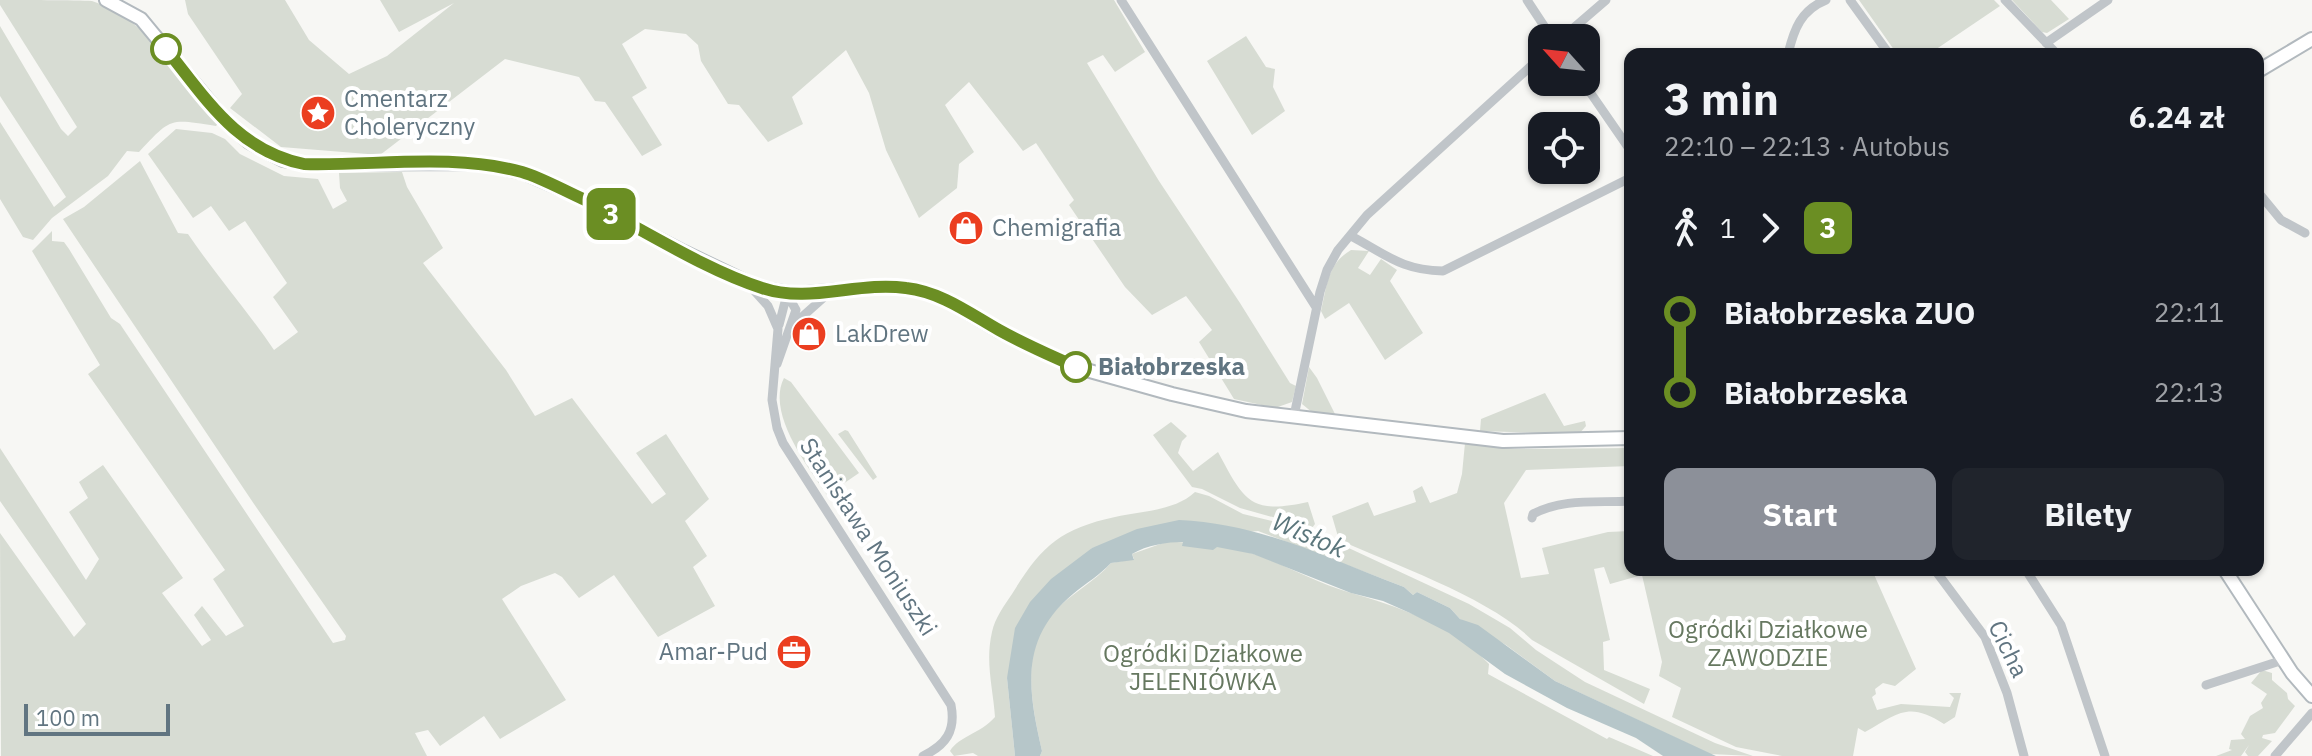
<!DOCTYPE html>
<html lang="pl">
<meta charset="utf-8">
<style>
body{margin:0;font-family:"IBM Plex Sans",sans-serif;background:#20242c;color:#f1f3f6;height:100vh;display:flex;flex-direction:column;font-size:30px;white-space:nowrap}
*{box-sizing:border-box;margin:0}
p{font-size:26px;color:#9ea1a6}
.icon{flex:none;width:44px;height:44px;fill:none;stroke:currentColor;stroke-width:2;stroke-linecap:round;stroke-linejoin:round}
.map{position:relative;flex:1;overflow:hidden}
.drawer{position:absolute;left:1624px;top:48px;width:640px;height:528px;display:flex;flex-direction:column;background:#171b24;border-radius:16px;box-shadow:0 2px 6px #0004}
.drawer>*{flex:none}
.badge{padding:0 16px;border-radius:12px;font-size:28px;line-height:52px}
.needle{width:52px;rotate:297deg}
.buttons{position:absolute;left:1528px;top:24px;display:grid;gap:16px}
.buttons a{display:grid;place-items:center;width:72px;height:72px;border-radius:16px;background:#171b24;box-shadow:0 2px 6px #0004;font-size:40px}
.scale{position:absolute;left:24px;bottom:20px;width:146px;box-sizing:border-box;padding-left:8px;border:4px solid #617581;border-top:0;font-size:22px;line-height:28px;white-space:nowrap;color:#617581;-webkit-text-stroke:6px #fff;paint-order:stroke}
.map>.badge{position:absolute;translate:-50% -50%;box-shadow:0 0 0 4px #fff}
.legs{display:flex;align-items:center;gap:12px;height:88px;padding:0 40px;font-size:26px}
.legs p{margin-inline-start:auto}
.head{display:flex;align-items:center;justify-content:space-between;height:136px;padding:0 40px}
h1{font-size:44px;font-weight:800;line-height:60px}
.cta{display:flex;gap:16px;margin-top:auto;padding:16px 40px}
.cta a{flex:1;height:92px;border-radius:16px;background:#8c9099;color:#fff;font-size:32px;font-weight:800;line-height:92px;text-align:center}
.cta a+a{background:#20242c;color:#f1f3f6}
ul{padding:0 40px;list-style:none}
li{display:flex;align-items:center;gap:28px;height:80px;font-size:30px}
li i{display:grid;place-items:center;width:12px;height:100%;margin:0 10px;background:currentColor}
li i::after{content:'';width:20px;height:20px;margin:-10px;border:6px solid;border-radius:50%;background:#171b24}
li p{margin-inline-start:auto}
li:first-child i{background:linear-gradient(#0000 50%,currentColor 0)}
li:last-child i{background:linear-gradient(currentColor 50%,#0000 0)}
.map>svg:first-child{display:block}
</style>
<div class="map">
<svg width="2312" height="756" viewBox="0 0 2312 756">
<rect width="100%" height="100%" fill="#f7f7f4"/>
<path fill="#d7dcd3" d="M0,0C20,0 76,0 92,1C144,16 187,81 220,121L216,126C169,119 172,117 139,152L127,151L108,176L52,218L33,240L23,237L0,199V122L54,207L66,197L0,96V26L61,129L68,136L77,127L0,5Z
M185,0H285L309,40L349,74L387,56L454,3L399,32L380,0H1114L1145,52L1115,72L1103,55L1087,63L1159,181L1240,303L1290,383L1296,386L1292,402L1275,408L1234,399L1199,342L1212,330L1186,296L1152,315L1125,287L1069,205L1074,200L1036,143L1023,151L969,82L945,105L974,152L959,164L957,188L919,218L886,150L869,93L846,50L792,97L803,124L768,142L739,105L728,104L701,61L698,45L686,34L645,29L622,44L647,88L632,97L662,145L642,156L605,102L595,101L579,77L505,59L380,155L281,147L230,108L242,94L188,14Z
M1859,0H1994L2000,6L1929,54H1897Z
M2012,0H2051L2069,19L2047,33L2042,32Z
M1246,36L1266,67L1275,69L1273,87L1285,111L1252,135L1207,61Z
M176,129L212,133L225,139L240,154L284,176L318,179L333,209L347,201L340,188L339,173L402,172L407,187L443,248L423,263L506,370L535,416L572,398L652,504L666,494L636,453L666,434L709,499L685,521L707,556L693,567L715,606L658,637L614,575L579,598L562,577L555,573L521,586L502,599L566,700L500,739L484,716L440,746L428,730L415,733L427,756H1L0,533L74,637L86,624L0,501V448L86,580L99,559L69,512L88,498L79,482L103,465L183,578L162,593L202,646L211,640L194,615L202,606L226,636L244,626L213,579L225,570L88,374L100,365L32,251L52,231V241L64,242L69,249L111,318L120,324L333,643L345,640L346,636L254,504L63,219L84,207L140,161L178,233L188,234C215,274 247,310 274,350L298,332L273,297L287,283L245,221L229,231L211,206L193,218L148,154Z
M1351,250L1369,251L1358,268L1370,275L1381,259L1397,270L1390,281L1423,333L1385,360L1349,303L1325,319L1321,311C1327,286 1327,264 1351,250Z
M1309,367L1317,378L1336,416L1313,413L1302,404Z
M784,378L791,382L859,473L827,495C808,467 766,413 784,378Z
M1545,393L1564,426L1585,421L1586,426L1579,434L1480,431L1481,419Z
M1171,422L1187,436L1182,441L1178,453L1193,471L1218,452C1244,500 1249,515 1308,502L1315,524L1312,528L1240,508L1202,489L1192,487L1153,435Z
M845,430L848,431L877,477L873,480L838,434Z
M1465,443L1514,449L1630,448V466L1526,470L1504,503L1521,578L1549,574L1542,548L1608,532L1630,531V570H1872L1916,669L1895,686L1883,683L1875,689L1876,694L1872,697L1877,710L1901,704L1950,707L1954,698L1949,693H1961L1955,717L1944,724C1909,701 1898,713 1865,732L1858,728L1853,756H1782L1736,747L1672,717L1681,688L1659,676L1662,662L1642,575L1610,584L1604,567L1594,569L1610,640L1603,642L1604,670L1650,689L1644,704L1532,640C1490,598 1395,565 1339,540L1332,516L1368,502L1374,516L1416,502L1413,491L1422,486L1430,503L1457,493L1462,474Z
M1195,492L1209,496L1243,514L1310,530L1469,604L1510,628L1536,650L1585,682L1715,743L1753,756L1710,754L1555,681L1506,645L1460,619L1450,608L1417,592L1413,595L1404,587L1258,531L1092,548L1007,678L1015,756H978L973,753L954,756L950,751C959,736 980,734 995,717C993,688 985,662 992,632C995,618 1004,606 1012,594C1041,547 1059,529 1115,517C1141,511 1175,511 1195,492Z
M1166,542C1190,541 1234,547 1257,555C1287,566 1317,583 1348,592C1397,606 1453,625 1489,664L1488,674L1607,739L1609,737L1653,756H1040L1042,751C1032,706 1019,649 1054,612C1071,593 1095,582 1111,563L1134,559L1132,554Z
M2262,670L2272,673V680L2287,693L2288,699L2295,706L2275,733L2263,735L2262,738L2272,741L2258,756H2248L2245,752L2249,745L2241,756H2216L2232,750L2229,749L2231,740L2245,739L2241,734L2250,716L2263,708L2261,703L2267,694L2251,683Z"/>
<path fill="#b6c6c9" d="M1179,520C1263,524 1326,558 1404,587L1413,595L1417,592L1450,608L1460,619L1478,625L1555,681L1716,756H1663L1636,738L1567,708L1505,674L1449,633L1410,613L1383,601L1351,593L1253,554L1217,547L1213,550L1182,546L1183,542C1167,542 1147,545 1132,554L1134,560L1111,563C1100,575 1086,583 1073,594C1019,639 1028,690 1042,751L1040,756H1015L1007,678L1015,628L1030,602L1051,579L1092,548L1137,529Z"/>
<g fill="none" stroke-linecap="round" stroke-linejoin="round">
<defs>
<path id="secondary" d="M106,0L141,19L227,123L249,142L283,160L304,164L461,163L490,165L524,173L568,192L684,252L759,288L795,294L887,286L920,290L947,300L999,331L1079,368L1172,394L1246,411L1503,441L1630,438
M2258,71L2312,39
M2225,570L2292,673L2312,696"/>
</defs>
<use href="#secondary" stroke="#b2b9be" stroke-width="16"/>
<path stroke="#c0c5c9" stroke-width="9" d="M1121,0L1316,307
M1527,0L1552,38
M1850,0L1889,54
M2005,0L2057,54
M1562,38L1606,0
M2046,43L2108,0
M1788,54C1794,29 1801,10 1826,0
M1583,82L1630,150
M2258,192L2281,220L2305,233
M1351,236C1387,255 1401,270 1443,271L1630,178
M750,286L768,306L778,329L772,400L777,428L783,443L951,705C956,731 946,745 923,756
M794,324L831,291
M777,364L796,310L787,294L779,325
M1294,416L1320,292L1327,270L1338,250L1367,215L1542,56
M1532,518L1533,514C1563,498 1597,503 1630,501
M1935,570L1985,637L2007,693L2024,756
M2026,570L2061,625L2105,756
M2206,685L2283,660
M2275,756L2312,713"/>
<use href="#secondary" stroke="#fff" stroke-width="12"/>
</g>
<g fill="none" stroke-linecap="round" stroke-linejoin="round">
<defs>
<path id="line-1" d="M166,49C207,100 237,150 304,164C375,166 452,153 522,172C542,178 563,190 583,199C639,227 703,269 762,288C809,304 858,281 906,288C941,292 969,313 999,330C1024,344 1050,355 1076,367"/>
</defs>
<use href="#line-1" stroke="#fff" stroke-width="18"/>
<use href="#line-1" stroke="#6b8e23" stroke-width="12"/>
</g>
<defs>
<symbol id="sight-disc" viewBox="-11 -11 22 22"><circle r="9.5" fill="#eb3e20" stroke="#fff"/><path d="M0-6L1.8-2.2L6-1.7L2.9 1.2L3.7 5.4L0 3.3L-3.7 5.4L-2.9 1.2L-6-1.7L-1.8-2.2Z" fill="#fff"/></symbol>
<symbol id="shop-disc" viewBox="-11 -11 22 22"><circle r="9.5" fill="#eb3e20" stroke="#fff"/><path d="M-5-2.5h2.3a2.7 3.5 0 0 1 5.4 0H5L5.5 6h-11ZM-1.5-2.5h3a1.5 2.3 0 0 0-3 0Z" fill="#fff"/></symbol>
<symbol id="office-disc" viewBox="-11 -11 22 22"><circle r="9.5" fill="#eb3e20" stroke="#fff"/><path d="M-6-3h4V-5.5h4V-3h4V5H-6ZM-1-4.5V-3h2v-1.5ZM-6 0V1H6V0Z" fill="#fff"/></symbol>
</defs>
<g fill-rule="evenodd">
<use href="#sight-disc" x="298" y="93" width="40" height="40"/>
<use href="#shop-disc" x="946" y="208" width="40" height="40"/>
<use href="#shop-disc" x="789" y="314" width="40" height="40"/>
<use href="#office-disc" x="774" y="632" width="40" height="40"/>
</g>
<g fill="#fff" stroke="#6b8e23" stroke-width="4">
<circle cx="166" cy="49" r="14"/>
<circle cx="1076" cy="367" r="14"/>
</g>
<g text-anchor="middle" stroke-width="8" stroke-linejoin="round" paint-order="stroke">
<g font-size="24" fill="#617581" stroke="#fff" text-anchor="start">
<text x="344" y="107">Cmentarz<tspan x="344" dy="28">Choleryczny</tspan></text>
<text x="992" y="236">Chemigrafia</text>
<text x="835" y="342">LakDrew</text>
<text x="768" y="660" text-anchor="end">Amar-Pud</text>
</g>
<g font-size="24" font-weight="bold" fill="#617581" stroke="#fff" text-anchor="start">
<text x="1098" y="375">Białobrzeska</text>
</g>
<g font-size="24" fill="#617581" stroke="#fff">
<text transform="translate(868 537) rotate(57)" y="8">Stanisława Moniuszki</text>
<text transform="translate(2008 649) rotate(64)" y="8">Cicha</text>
</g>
<g font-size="24" fill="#667860" stroke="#fff">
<text x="1768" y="638">Ogródki Działkowe<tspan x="1768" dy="28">ZAWODZIE</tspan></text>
<text x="1203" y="662">Ogródki Działkowe<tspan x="1203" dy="28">JELENIÓWKA</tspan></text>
</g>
<g font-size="26" font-style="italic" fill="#5b767c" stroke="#fff">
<text transform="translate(1309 535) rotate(23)" y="9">Wisłok</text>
</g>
</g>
</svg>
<div class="buttons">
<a><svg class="needle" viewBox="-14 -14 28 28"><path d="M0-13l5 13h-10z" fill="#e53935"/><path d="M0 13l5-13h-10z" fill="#9ea1a6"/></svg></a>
<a><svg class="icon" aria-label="locate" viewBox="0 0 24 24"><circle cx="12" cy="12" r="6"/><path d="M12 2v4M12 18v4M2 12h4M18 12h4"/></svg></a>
</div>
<div class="scale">100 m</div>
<b class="badge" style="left:611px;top:214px;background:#6b8e23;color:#fff">3</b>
<section class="drawer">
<div class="head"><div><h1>3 min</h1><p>22:10 – 22:13 · Autobus</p></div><b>6.24 zł</b></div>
<div class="legs"><svg class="icon" aria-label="walk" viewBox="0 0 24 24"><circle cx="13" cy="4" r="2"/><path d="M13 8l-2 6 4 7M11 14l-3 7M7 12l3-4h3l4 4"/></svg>1<svg class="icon" aria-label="forward" viewBox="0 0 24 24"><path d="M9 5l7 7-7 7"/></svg><b class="badge" style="background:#6b8e23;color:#fff">3</b></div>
<ul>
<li><i style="color:#6b8e23"></i><b>Białobrzeska ZUO</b><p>22:11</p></li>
<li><i style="color:#6b8e23"></i><b>Białobrzeska</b><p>22:13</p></li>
</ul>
<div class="cta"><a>Start</a><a>Bilety</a></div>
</section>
</div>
